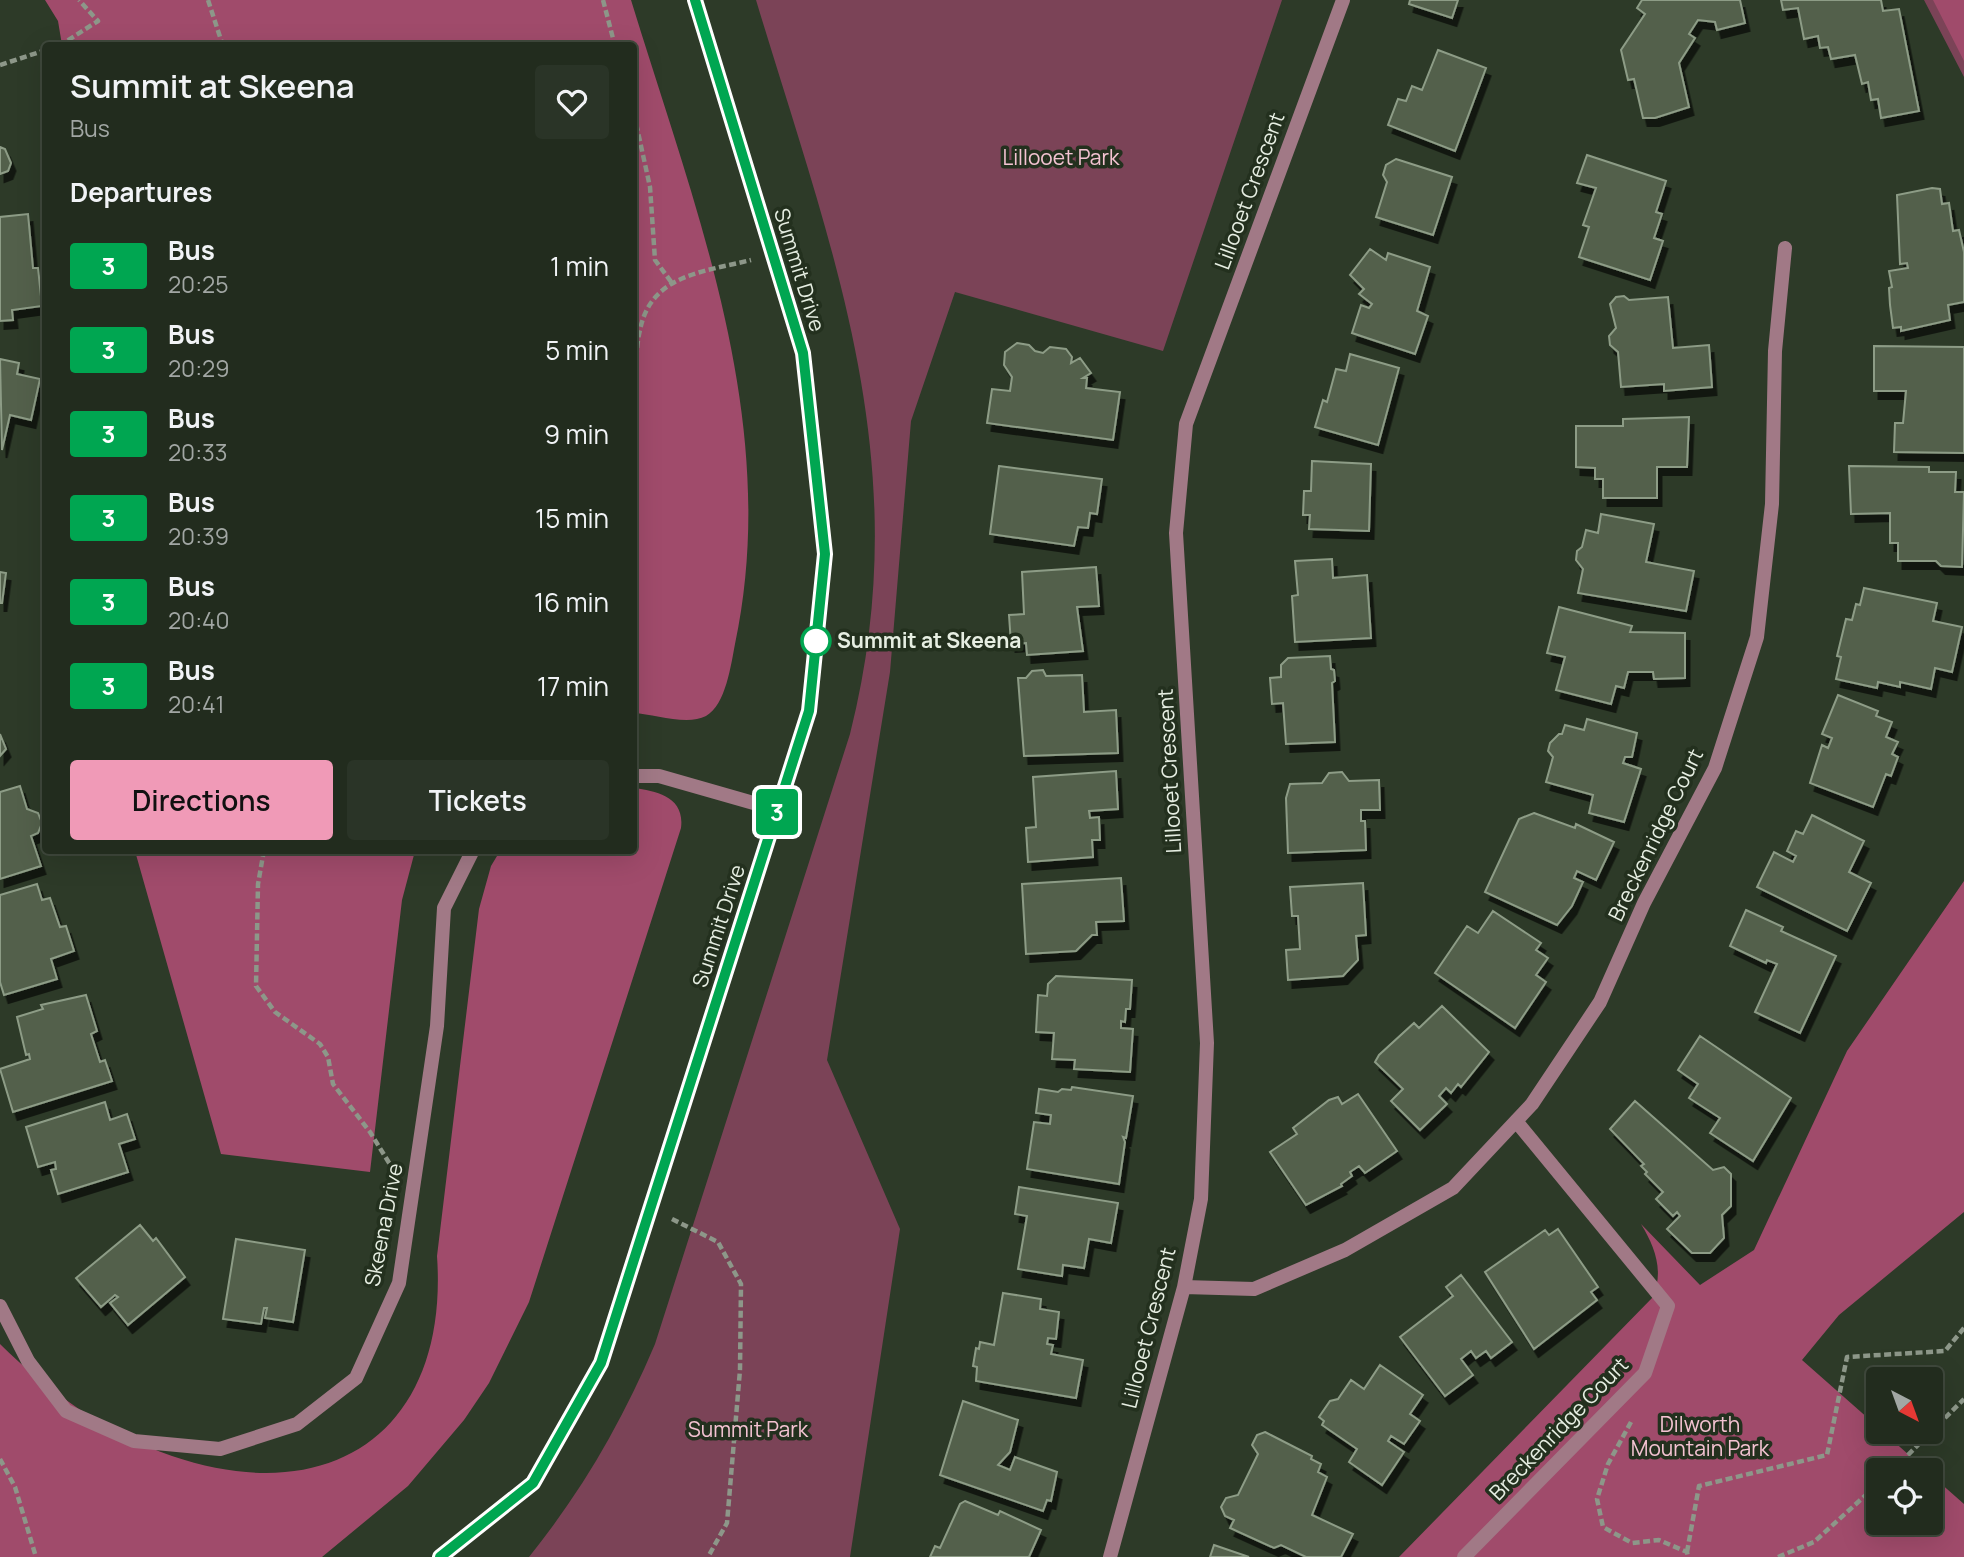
<!DOCTYPE html>
<style>
body{margin:0;font-family:Manrope,sans-serif;background:#2a3427;color:#f1f3f6;height:100vh;display:flex;flex-direction:column;font-size:26px;white-space:nowrap}
*{box-sizing:border-box;margin:0}
p{font-size:23px;color:#a2a7a4}
.icon{flex:none;width:38px;height:38px;fill:none;stroke:currentColor;stroke-width:2;stroke-linecap:round;stroke-linejoin:round}
.map{position:relative;flex:1;overflow:hidden}
.sheet{position:absolute;left:42px;top:42px;width:595px;height:812px;display:flex;flex-direction:column;background:#222c1e;border-radius:7px;box-shadow:0 7px 28px #0002,0 0 0 2px #3f483c}
.sheet>*{flex:none}
.badge{padding:0 14px;border-radius:5px;font-size:24px;line-height:46px}
.needle{width:46px;rotate:139deg}
.tools{position:absolute;left:1866px;top:1367px;display:grid;gap:14px}
.tools a{display:grid;place-items:center;width:77px;height:77px;border-radius:7px;background:#222c1e;box-shadow:0 7px 28px #0002,0 0 0 2px #3f483c;font-size:35px}
.map>.badge{position:absolute;translate:-50% -50%;box-shadow:0 0 0 4px #fff}
h2{padding:0 28px;font-size:26px;line-height:63px}
.round{display:grid;place-items:center;flex:none;width:74px;height:74px;border-radius:7px;background:#2a3427}
.overview{display:flex;align-items:center;justify-content:space-between;height:119px;padding:0 28px}
h1{font-size:33px;font-weight:600;line-height:52px}
.button{display:flex;gap:14px;margin-top:auto;padding:14px 28px}
.button a{flex:1;height:80px;border-radius:7px;background:#f09ab7;color:#111;font-size:28px;font-weight:600;line-height:80px;text-align:center}
.button a+a{background:#2a3427;color:#f1f3f6}
ul{padding:0;list-style:none}
li{display:flex;align-items:center;gap:21px;height:84px;padding:0 28px}
li div{flex:1}
li b{display:block;font-size:26px}
li em{font-style:normal}
li .badge{min-width:77px;font-weight:700;text-align:center}
.map>svg:first-child{display:block}
</style>
<div class="map">
<svg width="1964" height="1557" viewBox="0 0 1964 1557">
<defs>
<filter id="shadow"><feDropShadow dx="4.5" dy="8" stdDeviation="0" flood-color="#0009"/></filter>
</defs>
<rect width="100%" height="100%" fill="#2d3a28"/>
<path fill="#7b4357" d="M756,0H1282L1163,351L955,292L911,421L890,672L827,1060L900,1229L850,1557H529C582,1491 622,1422 655,1344L850,734C918,464 833,255 756,0Z
M1924,0H1964V77Z"/>
<path fill="#a04b6b" d="M45,0H631C695,209 782,422 735,644C731,664 726,705 706,716C687,726 654,714 634,713V46L62,45L58,21Z
M1933,0H1964V61Z
M634,788C657,791 685,797 681,828L529,1302L489,1383L464,1420L408,1486L322,1557H0V1344C49,1392 106,1433 172,1456C334,1511 449,1429 437,1256L479,909L491,866L500,851L634,850Z
M135,851H415L402,900L370,1172L221,1154Z
M1964,881V1212L1839,1315L1802,1360L1878,1427V1432H1883L1926,1470H1878V1522H1930V1474L1964,1504V1557H1399L1653,1297C1664,1271 1655,1247 1641,1224L1700,1285L1754,1250L1847,1051Z"/>
<path fill="#52604c" stroke="#8d9c86" stroke-width="2" filter="url(#shadow)" d="M1410,0H1458L1452,18L1409,4Z
M1642,0H1740L1745,23L1717,30L1715,22L1698,20L1689,34L1695,38L1679,63L1689,107L1655,118H1643L1634,79L1628,80L1621,50L1645,14L1637,8Z
M1781,0H1881L1883,11L1899,9L1919,111L1881,118L1878,99L1871,100L1868,82L1862,84L1855,55L1831,59L1828,47L1820,48L1818,36L1804,39L1798,8L1783,10Z
M1438,50L1486,68L1455,151L1388,125L1398,99L1406,101L1412,86L1422,90Z
M0,147L5,149L11,163L8,171L0,174Z
M1587,155L1666,181L1656,212L1662,214L1654,238L1663,241L1650,280L1579,257L1589,227L1583,225L1596,188L1577,183Z
M1396,159L1452,177L1433,235L1376,217L1387,182L1383,175L1386,165Z
M1932,188L1940,189L1942,204L1949,203L1953,231L1959,230L1964,252V302L1948,305L1950,320L1901,331V327L1893,328L1890,305L1889,288L1892,287L1889,271L1908,268L1907,263L1900,264L1897,195Z
M28,214L33,268H38L42,306L12,310L13,320L0,321V217Z
M1370,249L1386,260L1388,253L1430,267L1417,311L1428,316L1415,354L1352,333L1361,305L1369,308L1372,304L1359,294L1364,289L1350,275Z
M1624,296L1629,300L1668,297L1673,348L1709,345L1712,387L1664,391V384L1621,387L1618,352L1610,345L1609,336L1616,328L1610,304L1616,297Z
M1017,343L1029,345L1035,351L1043,353L1050,347L1066,349L1072,357L1071,363L1080,358L1091,373L1083,378H1087L1086,388L1120,392L1113,440L987,423L992,389L1010,391L1012,377L1004,365L1005,352Z
M1874,346L1964,347V453L1894,452L1895,423H1903L1906,391H1874Z
M1350,354L1399,368L1378,445L1315,427L1323,400L1327,402L1336,369L1346,371Z
M0,359L19,363L17,374L40,379L31,420L10,415L2,450Z
M1689,417L1687,467H1657V498H1603V479H1595V468L1576,467V426H1623V419Z
M1312,461L1371,464L1369,531L1309,529L1310,515H1303L1304,491H1311Z
M999,466L1102,479L1097,514L1090,513L1088,528L1078,527L1074,546L990,534Z
M1849,466L1929,467V472H1956L1955,492H1964L1962,567L1941,566L1936,561H1898V543H1890V513L1851,514Z
M1601,514L1654,524L1646,562L1694,571L1686,611L1578,593L1583,569L1576,560L1577,551L1582,547L1586,530L1598,533Z
M1332,559L1333,578L1367,575L1371,638L1295,642L1292,596L1298,595L1295,561Z
M1096,567L1099,606L1077,607L1083,651L1027,655L1026,643L1011,644L1009,615L1024,614L1022,572Z
M0,572L6,573L2,603H0Z
M1864,588L1937,603L1933,621L1962,627L1952,672L1935,668L1931,689L1900,682V687L1878,682L1877,688L1836,679L1841,657L1837,656L1846,619L1852,620L1856,604L1860,605Z
M1559,607L1632,626L1630,632L1685,633V678L1654,679L1653,672H1628L1624,688L1616,686L1611,704L1556,690L1565,657L1547,653Z
M1330,656L1331,669L1334,670L1335,681L1332,683L1335,742L1286,744L1283,703L1272,704L1270,678L1281,677V665L1288,658Z
M1043,670L1046,676L1082,675L1084,712L1116,710L1118,753L1024,756L1018,678H1026L1032,671Z
M1838,695L1878,711L1876,716L1892,722L1886,737L1898,742L1892,754L1898,757L1891,776L1886,774L1873,807L1810,783L1822,745L1828,748L1832,738L1822,734Z
M1587,719L1637,733L1632,757H1625L1623,763L1641,769L1624,822L1589,813L1593,795L1546,782L1553,757L1548,751L1550,743L1559,734H1562L1565,725L1584,730Z
M0,734L6,749L0,756Z
M1116,771L1118,809L1089,811L1090,818L1099,817L1100,840H1092L1093,857L1028,862L1026,828L1036,827L1033,777Z
M1342,772L1349,781L1379,780L1380,810H1361V821H1365L1366,850L1288,853L1286,798L1290,784L1322,783L1329,773Z
M20,786L27,809L38,813L42,823L38,833L31,836L41,866L0,879V792Z
M1534,813L1575,828L1576,824L1614,842L1596,880L1577,871L1574,878L1583,882L1572,906L1557,925L1485,892L1519,819Z
M1812,815L1864,841L1849,872L1871,883L1847,931L1757,887L1774,852L1793,862L1796,856L1787,851L1796,831L1803,834Z
M1121,878L1124,921L1096,922L1097,935H1092L1076,951L1026,954L1022,884Z
M1363,883L1366,935L1356,936L1358,960L1343,976L1288,980L1286,950L1300,949L1298,916H1292L1290,887Z
M37,884L42,900L50,898L60,927L66,926L74,951L51,959L57,979L4,995L0,982V895Z
M1746,910L1783,927L1781,931L1836,956L1800,1033L1755,1012L1777,964L1767,960L1766,963L1730,946Z
M1493,911L1541,943L1536,950L1548,958L1536,975L1546,982L1515,1028L1435,973L1467,926L1478,933Z
M1056,976L1132,980L1130,1009H1126L1125,1022L1121,1021V1028L1133,1029L1130,1072L1074,1069L1075,1060L1052,1059L1054,1033L1036,1032L1038,995L1047,996L1048,984Z
M86,995L97,1031L91,1034L100,1062L105,1060L112,1081L13,1112L0,1069L30,1059L29,1054L26,1055L17,1017L43,1009L41,1005Z
M1442,1006L1489,1052L1461,1087L1458,1084L1451,1093L1446,1088L1439,1096L1447,1104L1420,1130L1391,1101L1403,1089L1375,1062L1379,1055L1414,1023L1419,1028Z
M1700,1036L1791,1098L1753,1161L1710,1133L1720,1118L1689,1098L1698,1084L1678,1070Z
M1072,1087L1133,1096L1126,1138L1123,1137L1125,1142L1119,1184L1027,1169L1034,1122L1050,1124L1051,1115L1036,1113L1039,1089L1058,1092L1062,1089L1071,1090Z
M1358,1094L1397,1151L1365,1173L1359,1166L1350,1172L1352,1176L1341,1184L1342,1186L1306,1205L1270,1152L1297,1134L1293,1128L1329,1100L1338,1097L1342,1104Z
M1635,1101L1713,1170L1724,1167L1731,1174V1206L1722,1215L1724,1238L1710,1253H1692L1667,1229L1680,1216L1677,1212L1673,1216L1656,1199L1663,1192L1645,1174L1647,1172L1641,1166L1644,1164L1610,1129Z
M105,1102L110,1120L127,1114L135,1139L119,1144L128,1172L58,1194L51,1170L56,1169L55,1162L38,1167L26,1127Z
M1019,1187L1118,1203L1111,1243L1089,1239L1084,1268L1063,1265L1062,1276L1018,1269L1027,1216L1015,1214Z
M140,1225L153,1241L156,1238L185,1277L128,1325L110,1303L118,1297L115,1295L101,1307L76,1278Z
M1558,1229L1598,1287L1591,1292L1597,1300L1534,1349L1485,1272L1545,1230L1549,1235Z
M236,1239L305,1250L293,1322L265,1318L267,1308H264L261,1324L223,1319Z
M1461,1275L1512,1342L1491,1358L1486,1351L1476,1358L1471,1351L1461,1359L1473,1375L1445,1396L1400,1337L1453,1296L1446,1287Z
M1003,1293L1041,1299L1040,1309L1059,1312L1056,1339L1048,1338L1047,1344L1053,1345L1051,1354L1083,1360L1076,1398L976,1381L977,1367L973,1366L976,1348L979,1349L980,1342L994,1345Z
M1380,1365L1423,1395L1410,1414L1420,1421L1404,1444L1391,1436L1388,1441L1404,1452L1382,1485L1349,1462L1357,1449L1322,1425L1324,1421L1319,1417L1330,1401L1338,1399L1351,1380L1364,1389Z
M963,1401L1018,1420L1010,1452L998,1465L1010,1470L1015,1457L1057,1472L1051,1501L1047,1500L1043,1511L940,1475Z
M1265,1432L1312,1456L1311,1459L1321,1464L1318,1472L1327,1477L1312,1515L1353,1534L1341,1557H1306L1281,1545L1274,1548L1230,1528L1234,1520L1225,1516L1221,1507L1226,1498L1238,1495L1258,1454L1252,1445L1257,1435Z
M965,1501L998,1515L1000,1511L1041,1530L1029,1557H930L935,1546L940,1548L960,1504Z
M1214,1545L1249,1557H1210Z"/>
<g fill="none" stroke-linecap="round" stroke-linejoin="round">
<path stroke="#8d9789" stroke-width="4.5" stroke-dasharray="7 3.5" stroke-linecap="butt" d="M208,0L223,46
M603,0L615,46
M59,46L98,21L79,0
M0,65L46,50
M634,114L650,187L655,260L672,283
M634,379C637,363 636,346 640,330C651,274 704,272 751,260
M264,850L258,884L256,986L275,1012L320,1044L328,1057L333,1084L370,1132L391,1166
M672,1219L718,1242L741,1284L740,1370L727,1523L708,1557
M1631,1422L1608,1464L1597,1499L1603,1527L1632,1543L1659,1540L1687,1552L1688,1557
M0,1459L15,1487L36,1557
M1893,1470L1964,1399
M1687,1552L1699,1486L1827,1455L1847,1357L1945,1351L1964,1328
M1778,1557L1814,1542L1878,1484"/>
<path stroke="#a17986" stroke-width="14" d="M634,776H659L778,810
M1184,1287L1254,1289L1345,1250L1453,1188L1532,1104L1600,1002L1644,903L1715,768L1757,637L1772,504L1775,351L1785,248
M0,1306L28,1361L66,1411L134,1441L220,1449L297,1424L356,1378L399,1283L437,1026L444,908L473,850
M1110,1557L1184,1287L1201,1199L1207,1043L1176,533L1186,424L1343,0
M1464,1557L1645,1373L1668,1306L1516,1121"/>
<path stroke="#de9fb3" stroke-width="14" d="M440,1557L533,1483L601,1363L809,711L825,554L803,353L695,0"/>
</g>
<g fill="none" stroke-linecap="round" stroke-linejoin="round">
<defs>
<path id="line" d="M440,1557L533,1483L601,1363L809,711L825,554L803,353L695,0"/>
</defs>
<use href="#line" stroke="#fff" stroke-width="16"/>
<use href="#line" stroke="#00a651" stroke-width="10"/>
</g>
<circle fill="#fff" stroke="#00a651" stroke-width="3.5" cx="816" cy="641" r="14"/>
<g text-anchor="middle" stroke-width="7" stroke-linejoin="round" paint-order="stroke">
<g font-size="21" fill="#f4c3d2" stroke="#23301e">
<text x="1061" y="165">Lillooet Park</text>
<text x="1700" y="1432">Dilworth<tspan x="1700" dy="24">Mountain Park</tspan></text>
<text x="748" y="1437">Summit Park</text>
</g>
<g font-size="21" fill="#e6eee2" stroke="#23301e">
<text transform="translate(1250 191) rotate(-70)" y="7">Lillooet Crescent</text>
<text transform="translate(799 270) rotate(73)" y="7">Summit Drive</text>
<text transform="translate(1170 771) rotate(-93)" y="7">Lillooet Crescent</text>
<text transform="translate(1656 835) rotate(-64)" y="7">Breckenridge Court</text>
<text transform="translate(719 926) rotate(-72)" y="7">Summit Drive</text>
<text transform="translate(384 1225) rotate(-79)" y="7">Skeena Drive</text>
<text transform="translate(1149 1328) rotate(-76)" y="7">Lillooet Crescent</text>
<text transform="translate(1559 1429) rotate(-46)" y="7">Breckenridge Court</text>
</g>
<g font-size="21" font-weight="bold" fill="#e6eee2" stroke="#23301e" text-anchor="start">
<text x="837" y="648">Summit at Skeena</text>
</g>
</g>
</svg>
<div class="tools">
<a><svg class="needle" viewBox="-14 -14 28 28"><path d="M0-13l5 13h-10z" fill="#e53935"/><path d="M0 13l5-13h-10z" fill="#a2a7a4"/></svg></a>
<a><svg class="icon" aria-label="locate" viewBox="0 0 24 24"><circle cx="12" cy="12" r="6"/><path d="M12 2v4M12 18v4M2 12h4M18 12h4"/></svg></a>
</div>
<b class="badge" style="left:777px;top:812px;background:#00a651;color:#fff">3</b>
<section class="sheet">
<div class="overview"><div><h1>Summit at Skeena</h1><p>Bus</p></div><a class="round"><svg class="icon" aria-label="heart" viewBox="0 0 24 24"><path d="M12 20l-8-8c-3-5 5-10 8-4 3-6 11-1 8 4z"/></svg></a></div>
<h2>Departures</h2>
<ul>
<li><span class="badge" style="background:#00a651;color:#fff">3</span><div><b>Bus</b><p>20:25</p></div><em>1 min</em></li>
<li><span class="badge" style="background:#00a651;color:#fff">3</span><div><b>Bus</b><p>20:29</p></div><em>5 min</em></li>
<li><span class="badge" style="background:#00a651;color:#fff">3</span><div><b>Bus</b><p>20:33</p></div><em>9 min</em></li>
<li><span class="badge" style="background:#00a651;color:#fff">3</span><div><b>Bus</b><p>20:39</p></div><em>15 min</em></li>
<li><span class="badge" style="background:#00a651;color:#fff">3</span><div><b>Bus</b><p>20:40</p></div><em>16 min</em></li>
<li><span class="badge" style="background:#00a651;color:#fff">3</span><div><b>Bus</b><p>20:41</p></div><em>17 min</em></li>
</ul>
<div class="button"><a>Directions</a><a>Tickets</a></div>
</section>
</div>
